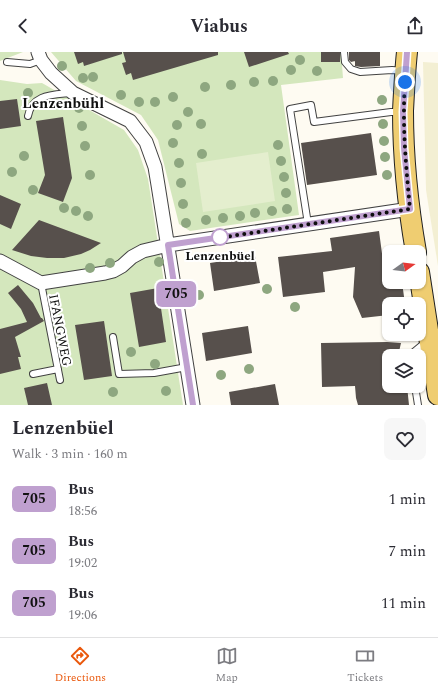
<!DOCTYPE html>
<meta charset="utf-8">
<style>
body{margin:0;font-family:Spectral,serif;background:#f7f7f7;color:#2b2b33;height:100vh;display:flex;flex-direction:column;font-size:15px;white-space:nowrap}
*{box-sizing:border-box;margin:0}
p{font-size:13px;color:#7c7c81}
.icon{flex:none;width:22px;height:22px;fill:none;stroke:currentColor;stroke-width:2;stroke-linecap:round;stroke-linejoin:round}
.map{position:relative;height:353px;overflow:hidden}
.details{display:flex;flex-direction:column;background:#fff;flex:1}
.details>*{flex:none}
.badge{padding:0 8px;border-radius:6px;font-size:14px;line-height:26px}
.needle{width:26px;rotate:75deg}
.buttons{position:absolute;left:382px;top:193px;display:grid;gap:8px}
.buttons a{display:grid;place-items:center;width:44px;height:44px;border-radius:8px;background:#fff;box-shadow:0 1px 3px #0004;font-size:20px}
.you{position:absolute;width:20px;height:20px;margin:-10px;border:3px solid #fff;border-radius:50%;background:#1a73e8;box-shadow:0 0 0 6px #1a73e833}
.map>.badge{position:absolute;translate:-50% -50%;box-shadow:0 0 0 2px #fff}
.round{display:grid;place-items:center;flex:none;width:42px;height:42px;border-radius:8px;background:#f7f7f7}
.overview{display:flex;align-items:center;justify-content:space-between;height:68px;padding:0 12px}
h1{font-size:19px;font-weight:700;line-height:30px}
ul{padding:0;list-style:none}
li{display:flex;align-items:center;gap:12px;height:52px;padding:0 12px}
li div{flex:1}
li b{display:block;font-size:15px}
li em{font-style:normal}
li .badge{min-width:44px;font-weight:700;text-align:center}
header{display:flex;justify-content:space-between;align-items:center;height:52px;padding:0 12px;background:#fff;font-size:18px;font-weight:700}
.dock{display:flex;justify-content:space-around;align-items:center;height:56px;border-top:1px solid #e1e1e2;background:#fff;font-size:11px;color:#7c7c81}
.dock a{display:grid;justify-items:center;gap:2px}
.dock .selected{color:#ea580c}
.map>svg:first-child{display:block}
</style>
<header><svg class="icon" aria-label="back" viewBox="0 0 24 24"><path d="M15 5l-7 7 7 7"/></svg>Viabus<svg class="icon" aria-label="share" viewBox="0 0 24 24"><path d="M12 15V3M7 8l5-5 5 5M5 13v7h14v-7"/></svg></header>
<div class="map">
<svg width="438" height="353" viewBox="0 0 438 353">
<rect width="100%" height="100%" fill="#fefbf2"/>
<path fill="#f3efd3" d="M423,10L438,11V214L426,138Z"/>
<path fill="#d4e7bd" d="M0,0H23L0,9Z
M51,0H341L343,26L281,33L299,163L190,179L179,172L158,88L141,63L76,29Z
M0,28L27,32L42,31L124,78L138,98L148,127L183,353H0Z"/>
<path fill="#e4eece" d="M268,100L275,149L203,160L196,111Z"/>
<path fill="#57504c" d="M74,0H122V2L84,14L83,10L78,12Z
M123,0H218V3L133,28L131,21L126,23L122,11L126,10Z
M244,0H288L289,2L249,15Z
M321,0H340V10H321Z
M349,0H355V9L351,10L349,8Z
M355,0H380V14L361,15L355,14Z
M17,47L21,74L0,77V49Z
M63,65L72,126L63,150L38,141L45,123L36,69Z
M371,81L377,123L307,133L301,91Z
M0,143L21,152L11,177L0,172Z
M39,168L101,191L90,198L81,202L64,206H47L31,204L12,198Z
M379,179L383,209L389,208V230H402L405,252H389V263L362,266L353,245L355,215L323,220L325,240L283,245L278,205L332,199L330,186Z
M255,204L260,231L214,239L210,211Z
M18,233L33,251L41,266H42L44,269L15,285L21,305H18L21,317L0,322V277L27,270L21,257L8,241Z
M158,236L166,290L139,295L130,241Z
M104,269L112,324L84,328L75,273Z
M248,274L252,301L206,309L202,281Z
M387,290L401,291L398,304H389V334H407L409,353H358L356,346L355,334L322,335L321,291Z
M47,331L52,353H28L24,336Z
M275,332L279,353H231L229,340Z"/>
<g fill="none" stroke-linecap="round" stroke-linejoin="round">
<defs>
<path id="service" d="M344,0L345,10L351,17L360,20L392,18L404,19
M7,10L30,12L41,8
M28,64C32,42 52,43 71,41
M308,172L290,57L311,53L314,70L391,60H400
M41,231L60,328
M113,285L119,322L154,321L187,315
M410,304V303L427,289
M33,322L58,317
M415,334L418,353"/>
<path id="minor" d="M38,0L41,8L51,21L73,41L130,69L146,90L155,115L158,133L193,353
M0,209L41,231L105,221L113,219L122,214L132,205L143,199L168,193L410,157"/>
<path id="primary" d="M407,0C405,19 404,39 403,59C403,105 408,154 416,200
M419,220L438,343"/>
</defs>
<use href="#service" stroke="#424242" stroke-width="8"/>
<use href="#minor" stroke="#424242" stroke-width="15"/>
<use href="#primary" stroke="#202020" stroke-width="22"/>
<use href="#service" stroke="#fff" stroke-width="6"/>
<use href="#minor" stroke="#fff" stroke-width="13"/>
<use href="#primary" stroke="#efcd71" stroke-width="20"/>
</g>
<g fill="#8ea780">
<circle cx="300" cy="8" r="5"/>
<circle cx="62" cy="14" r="5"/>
<circle cx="291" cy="18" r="5"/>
<circle cx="317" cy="19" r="5"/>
<circle cx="93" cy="25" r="5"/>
<circle cx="83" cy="26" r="5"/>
<circle cx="273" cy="29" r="5"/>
<circle cx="254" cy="30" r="5"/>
<circle cx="231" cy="33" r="5"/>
<circle cx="205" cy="35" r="5"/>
<circle cx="28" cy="41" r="5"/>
<circle cx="121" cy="43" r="5"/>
<circle cx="173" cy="45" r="5"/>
<circle cx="382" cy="48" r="5"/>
<circle cx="139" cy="50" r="5"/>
<circle cx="155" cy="50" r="5"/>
<circle cx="79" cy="56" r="5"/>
<circle cx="188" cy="60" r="5"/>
<circle cx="201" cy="72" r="5"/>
<circle cx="383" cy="72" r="5"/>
<circle cx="177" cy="73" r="5"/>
<circle cx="82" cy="74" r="5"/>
<circle cx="384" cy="89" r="5"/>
<circle cx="173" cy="91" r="5"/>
<circle cx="278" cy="93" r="5"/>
<circle cx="85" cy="94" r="5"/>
<circle cx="202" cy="102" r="5"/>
<circle cx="24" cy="104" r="5"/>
<circle cx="385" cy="105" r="5"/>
<circle cx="281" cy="109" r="5"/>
<circle cx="179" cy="111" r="5"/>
<circle cx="12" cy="120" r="5"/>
<circle cx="90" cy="123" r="5"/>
<circle cx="387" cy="123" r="5"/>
<circle cx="284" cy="125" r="5"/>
<circle cx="181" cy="131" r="5"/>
<circle cx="33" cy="138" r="5"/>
<circle cx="286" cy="141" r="5"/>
<circle cx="183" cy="152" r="5"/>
<circle cx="64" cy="156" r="5"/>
<circle cx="287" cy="157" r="5"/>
<circle cx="76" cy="159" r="5"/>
<circle cx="272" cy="159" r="5"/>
<circle cx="255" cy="161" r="5"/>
<circle cx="88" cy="164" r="5"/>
<circle cx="240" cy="164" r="5"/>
<circle cx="223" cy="166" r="5"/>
<circle cx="206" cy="168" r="5"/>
<circle cx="186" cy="171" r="5"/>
<circle cx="159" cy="210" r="5"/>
<circle cx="110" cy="211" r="5"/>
<circle cx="90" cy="216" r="5"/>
<circle cx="267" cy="237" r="5"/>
<circle cx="199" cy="243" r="5"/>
<circle cx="295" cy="255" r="5"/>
<circle cx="131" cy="300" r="5"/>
<circle cx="155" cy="312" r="5"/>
<circle cx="249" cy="317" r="5"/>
<circle cx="221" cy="323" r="5"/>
<circle cx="166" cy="339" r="5"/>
<circle cx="113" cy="340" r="5"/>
</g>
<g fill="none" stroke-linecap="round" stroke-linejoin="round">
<defs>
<path id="line" d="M193,353L168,193L410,157L404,96L403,60L407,0"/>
</defs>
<use href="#line" stroke="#fff" stroke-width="9"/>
<use href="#line" stroke="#bfa0cf" stroke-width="6"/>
<path stroke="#0f0f0f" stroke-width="4" stroke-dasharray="0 7.2" d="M220,185L218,186L410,157C406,114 402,74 405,30"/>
</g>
<circle fill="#fff" stroke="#bfa0cf" stroke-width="2" cx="220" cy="185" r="8"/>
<g text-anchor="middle" stroke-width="4" stroke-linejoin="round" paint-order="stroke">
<g font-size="13" font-weight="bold" fill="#0f0f0f" stroke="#fff">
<text x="220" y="208">Lenzenbüel</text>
</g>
<g font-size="13" fill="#0f0f0f" stroke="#fff">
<text transform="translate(61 278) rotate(79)" y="5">IFANGWEG</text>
</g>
<g font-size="15" font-weight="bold" fill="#0f0f0f" stroke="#fff">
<text x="63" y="56">Lenzenbühl</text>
</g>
</g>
</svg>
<div class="buttons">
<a><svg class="needle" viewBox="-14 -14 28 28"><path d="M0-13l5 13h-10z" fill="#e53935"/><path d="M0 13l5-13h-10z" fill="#7c7c81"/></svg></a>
<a><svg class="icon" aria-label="locate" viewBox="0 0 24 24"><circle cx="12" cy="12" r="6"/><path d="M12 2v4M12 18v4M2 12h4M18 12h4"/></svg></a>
<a><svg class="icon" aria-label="layers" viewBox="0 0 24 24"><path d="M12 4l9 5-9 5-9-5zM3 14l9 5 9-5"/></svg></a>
</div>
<div class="you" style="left:405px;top:30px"></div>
<b class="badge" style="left:176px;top:242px;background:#bfa0cf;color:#111">705</b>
</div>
<section class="details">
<div class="overview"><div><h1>Lenzenbüel</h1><p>Walk · 3 min · 160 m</p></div><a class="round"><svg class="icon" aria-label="heart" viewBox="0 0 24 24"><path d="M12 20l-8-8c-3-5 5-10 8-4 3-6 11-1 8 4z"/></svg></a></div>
<ul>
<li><span class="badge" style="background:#bfa0cf;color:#111">705</span><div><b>Bus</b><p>18:56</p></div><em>1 min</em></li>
<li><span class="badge" style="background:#bfa0cf;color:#111">705</span><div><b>Bus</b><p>19:02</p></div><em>7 min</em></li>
<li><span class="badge" style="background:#bfa0cf;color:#111">705</span><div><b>Bus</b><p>19:06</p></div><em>11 min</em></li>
</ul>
</section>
<nav class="dock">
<a class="selected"><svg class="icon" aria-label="directions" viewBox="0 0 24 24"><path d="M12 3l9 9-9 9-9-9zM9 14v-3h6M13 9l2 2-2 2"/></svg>Directions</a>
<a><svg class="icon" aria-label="map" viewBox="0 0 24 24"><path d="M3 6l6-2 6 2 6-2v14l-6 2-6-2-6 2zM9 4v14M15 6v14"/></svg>Map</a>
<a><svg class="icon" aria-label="tickets" viewBox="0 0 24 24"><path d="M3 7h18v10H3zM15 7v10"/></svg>Tickets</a>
</nav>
